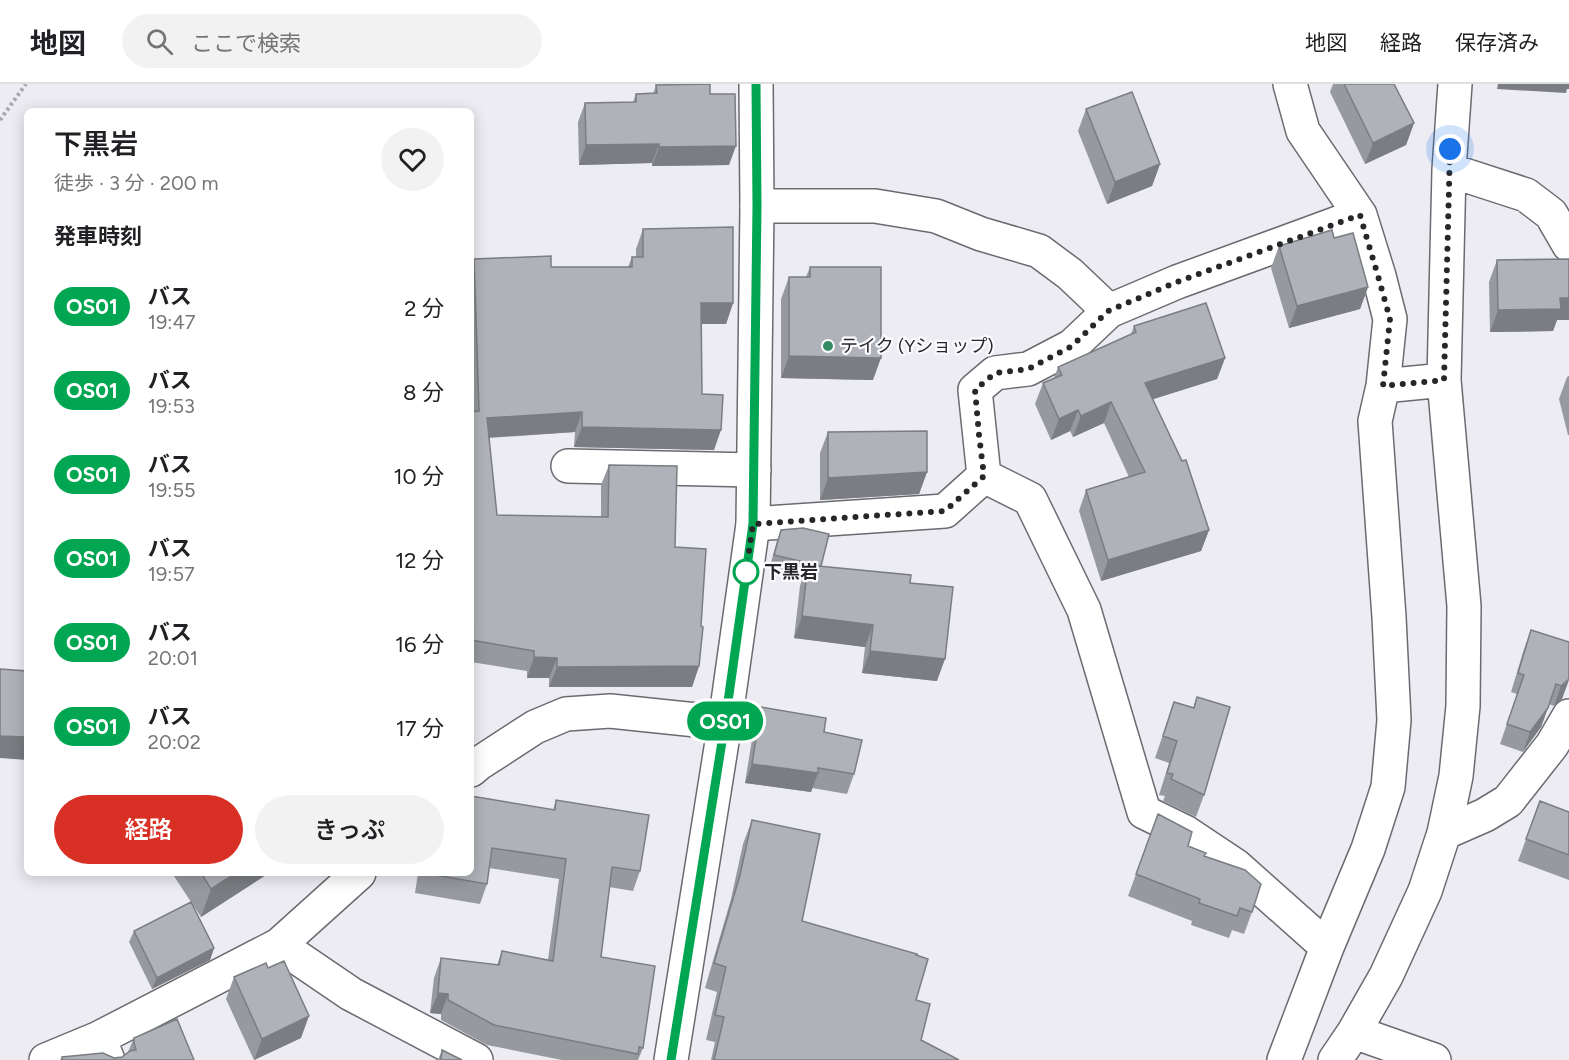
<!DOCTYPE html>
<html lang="ja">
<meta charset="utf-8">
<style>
body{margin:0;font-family:Figtree,"Noto Sans JP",sans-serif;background:#f2f2f2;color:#202124;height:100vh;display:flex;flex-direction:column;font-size:22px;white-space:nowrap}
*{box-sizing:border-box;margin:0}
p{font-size:20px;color:#757577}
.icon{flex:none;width:33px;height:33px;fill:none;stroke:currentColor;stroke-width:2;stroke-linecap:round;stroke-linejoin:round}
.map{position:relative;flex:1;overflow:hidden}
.panel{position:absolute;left:24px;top:24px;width:450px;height:768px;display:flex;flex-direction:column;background:#fff;border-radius:9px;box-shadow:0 3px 15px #0003}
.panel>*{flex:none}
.badge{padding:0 12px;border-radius:20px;font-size:21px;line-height:39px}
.you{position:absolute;width:30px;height:30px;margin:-15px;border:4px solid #fff;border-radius:50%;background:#1a73e8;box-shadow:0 0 0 9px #1a73e833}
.map>.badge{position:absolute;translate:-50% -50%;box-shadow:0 0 0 3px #fff}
h2{padding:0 30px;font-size:22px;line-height:54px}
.round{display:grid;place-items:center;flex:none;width:63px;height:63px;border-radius:32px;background:#f2f2f2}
.summary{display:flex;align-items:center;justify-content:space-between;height:102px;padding:0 30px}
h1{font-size:28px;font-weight:600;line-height:45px}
.action{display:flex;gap:12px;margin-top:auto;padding:12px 30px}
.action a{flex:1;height:69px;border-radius:36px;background:#d93025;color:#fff;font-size:24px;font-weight:600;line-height:69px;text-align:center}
.action a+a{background:#f2f2f2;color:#202124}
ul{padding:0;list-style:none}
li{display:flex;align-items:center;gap:18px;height:84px;padding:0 30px}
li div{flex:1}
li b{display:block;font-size:22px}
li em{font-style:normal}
li .badge{min-width:66px;font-weight:700;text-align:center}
header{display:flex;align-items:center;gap:36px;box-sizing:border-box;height:84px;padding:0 30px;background:#fff;border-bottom:2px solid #e0e0e0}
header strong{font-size:28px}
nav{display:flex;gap:33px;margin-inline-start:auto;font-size:21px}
.search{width:420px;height:54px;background:#f2f2f2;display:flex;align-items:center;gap:15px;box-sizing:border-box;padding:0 21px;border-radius:33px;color:#757577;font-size:22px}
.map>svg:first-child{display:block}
</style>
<header>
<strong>地図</strong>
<div class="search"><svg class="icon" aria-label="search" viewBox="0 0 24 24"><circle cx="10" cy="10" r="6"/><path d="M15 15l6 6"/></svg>ここで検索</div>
<nav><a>地図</a><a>経路</a><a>保存済み</a></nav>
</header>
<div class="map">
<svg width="1569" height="976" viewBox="0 0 1569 976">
<rect width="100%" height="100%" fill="#edecf3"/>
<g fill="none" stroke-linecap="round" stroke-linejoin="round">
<defs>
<path id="minor" d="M1290,0L1303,47L1360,131L1379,192L1390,235L1383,302L1444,296
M1449,86L1526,111L1551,130L1569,161
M757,122H875L936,132L981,150L1039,167L1070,190L1109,227
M568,382L754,386
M984,392L1030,415L1084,526L1144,728L1185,748L1236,782L1327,863
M984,392L975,306L995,289L1028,285L1072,262L1109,227L1177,198L1360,131
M753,440L945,427L984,392
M471,686L478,680L535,643L566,630L610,627L725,639
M1444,749L1485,731L1508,717L1552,661L1569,632
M279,861L351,910L476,976
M1354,948L1434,976
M46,976L99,954
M108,976L99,954L279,861L359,789
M1284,976L1327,863L1368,765L1388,703L1394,636L1389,533L1375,337L1383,302
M1335,976L1354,948L1386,892L1425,807L1444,749L1456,692L1463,622L1464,522L1444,296L1449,86L1455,0"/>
<path id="major" d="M671,976L725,639L753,440L757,122L756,0"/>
</defs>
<use href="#minor" stroke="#6b6a70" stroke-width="36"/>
<use href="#major" stroke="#6b6a70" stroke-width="36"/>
<path stroke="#a9a8ae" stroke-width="4" stroke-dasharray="3 3" stroke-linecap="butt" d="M0,36L26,0"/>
<use href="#minor" stroke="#fff" stroke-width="33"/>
<use href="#major" stroke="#fff" stroke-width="33"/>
</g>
<path fill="#96999e" d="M1333,0H1394L1414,39L1406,61L1365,80L1330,8Z
M656,1L710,10L729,81L652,82V79L579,81L578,38L585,19L633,18L636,10H653Z
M1086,25L1160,80L1152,102L1107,120L1078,47Z
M643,145L733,219L726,240H701L702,310L714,366L574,363L575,348L489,354L497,431L601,433V401L609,381L675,463L701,542L699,582L692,603H549V594H527V587L471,578V182L474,175L551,183H628L632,173H636V165Z
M1334,154L1368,203L1360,225L1289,244L1271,184L1279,162Z
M1569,175V236H1557L1553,247L1490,248L1489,198L1497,176Z
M810,183L873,296L781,294V215L789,193H806Z
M1134,242L1225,274L1217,295L1153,315L1209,446L1201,467L1101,497L1079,427L1086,406L1129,393L1104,339L1073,353L1070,347L1051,356L1035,320L1043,299L1054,294L1058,283L1131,250Z
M1569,292V351H1568L1559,315L1567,293Z
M828,348L927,388L919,410L820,416V369Z
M781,446L821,482L910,499L937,597L862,589L865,563L794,554L800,502L804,490L770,482L777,457Z
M1531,546L1569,558L1562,615L1554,622L1549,620L1541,643L1523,668L1500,660L1517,610L1511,608L1524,565Z
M1197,613L1204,711L1196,733L1163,717L1165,712L1159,711L1169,679L1155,674L1174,618L1193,624Z
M761,623L824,648L854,690L847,710L812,704L811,708L745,699L754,643Z
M471,712L553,726L556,716L640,787L633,807L609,803L601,873L643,964L638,976H562L487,961L441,936V930L430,929L434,894L441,874L497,881L502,867L548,876L559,795L489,784L487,800L480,820L415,809L418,789H471Z
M1540,717L1569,728V796L1518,777Z
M1158,730L1188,762L1204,772L1252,828L1244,850L1232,846L1229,854L1191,841L1192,837L1128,812Z
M752,736L802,837L916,916L921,956L959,976H711L715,958L706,956L717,908L705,904L731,815L743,760Z
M172,789H269L201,833L191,818L214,864L210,876L152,905L129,858L134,847L191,818Z
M234,893L301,954L254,976L226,915Z
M134,954L194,976H60L62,973L114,974L122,973L128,968Z
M442,966L462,976H438Z"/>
<path fill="#7a7d81" d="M1498,0H1569V5H1567L1566,9L1497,5Z
M1414,39L1406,61L1365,80L1373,59Z
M659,60L652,79L579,81L586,61Z
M736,62L729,81L652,82L659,63Z
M1160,80L1152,102L1107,120L1115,98Z
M1368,203L1360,225L1289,244L1297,222Z
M1560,214H1569V236H1557L1553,247L1490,248L1498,226Z
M701,219H733L726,240H693Z
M789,272L881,274L873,296L781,294Z
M1225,274L1217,295L1138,320L1145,299Z
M1111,318L1104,339L1073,353L1081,332Z
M1078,326L1070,347L1051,356L1059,335Z
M582,328L575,348L479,354L487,334Z
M582,343L721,346L714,366L574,363Z
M927,388L919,410L820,416L828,394Z
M1209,446L1201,467L1101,497L1108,476Z
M802,532L873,541L865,563L794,554Z
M870,567L945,575L937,597L862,589Z
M534,573L557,574L549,594H527Z
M699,582L692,603H549L557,583Z
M1569,596L1562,615L1554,622L1561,602Z
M1548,624L1541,643L1523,668L1530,648Z
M0,652L27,653V676L0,674Z
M752,680L818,689L811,708L745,699Z
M236,789H269L201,833L211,805Z
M214,864L210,876L152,905L157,894Z
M438,909L448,910L441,930L430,929Z
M309,932L301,954L254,976L262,955Z"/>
<path fill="#afb2b8" stroke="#7a7d81" stroke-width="1.5" d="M710,0V10H735L736,62L659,63V60L586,61L585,19L636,18V10L657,9L656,1Z
M1344,0H1394L1414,39L1373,59Z
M1132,8L1160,80L1115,98L1086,25Z
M733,143V219H701L702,310L723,311L721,346L582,343V328L487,334L497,431L608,433L609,381L677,382L675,463L706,465L701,542L703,543L699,582L557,583V574L534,573V567L471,556V544L474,542L471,543V328L479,327L474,175L551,172V183H632V173H643V145Z
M1332,146L1334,154L1353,149L1368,203L1297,222L1279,162Z
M1569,175V214H1560L1561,225L1498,226L1497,176Z
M810,183H881V274L789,272V193H810Z
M1206,219L1225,274L1145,299L1182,377L1186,376L1209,446L1108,476L1086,406L1145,388L1111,318L1081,332L1078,326L1059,335L1043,299L1062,291L1058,283L1136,248L1134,242Z
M927,347V388L828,394V348Z
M803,444L829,450L821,482L774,471L781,446Z
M808,481L911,491L910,499L953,503L945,575L870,567L873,541L802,532Z
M1531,546L1569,558V595L1561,602L1556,600L1548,624L1530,648L1507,640L1524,591L1518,589Z
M0,585L27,587V653L0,652Z
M1197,613L1230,623L1204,711L1171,695L1173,690L1167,689L1177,657L1163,652L1174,618L1194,624Z
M761,623L826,634L824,648L862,656L854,690L818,684V689L752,680Z
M471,712L555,726L556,716L649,731L640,787L612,783L601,873L655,882L643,964L639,963L638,970L494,941L448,916V910L438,909L441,874L499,881L502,867L553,877L566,775L492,764L487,800L423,789H471Z
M1540,717L1569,728V771L1526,755Z
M1158,730L1192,748L1188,762L1206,769L1204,772L1245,786L1261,800L1252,828L1240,824L1237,832L1199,819L1200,815L1136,790Z
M752,736L820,750L802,837L917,870L916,871L928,875L916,916L930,920L921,956L959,976H714L724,933L715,931L726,883L714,879L740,791Z
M201,789H236L211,805Z
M191,818L214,864L157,894L134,847Z
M284,877L309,932L262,955L234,893L266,879L268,884Z
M177,935L194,976H62V973L103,969L114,974L122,973L130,967L136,966L134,959V954Z
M442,966L462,976H441Z"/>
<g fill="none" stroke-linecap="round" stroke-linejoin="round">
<defs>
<path id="line" d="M671,976L725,639L753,440L757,122L756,0"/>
</defs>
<use href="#line" stroke="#fff" stroke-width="14"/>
<use href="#line" stroke="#00a651" stroke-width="9"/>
<path stroke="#272629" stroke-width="6" stroke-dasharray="0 10.8" d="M746,488L753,440L945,427L984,392L979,351L975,306L995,289L1028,285L1072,262L1108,227L1177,198L1360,131L1378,192L1390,235L1383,302L1444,296L1450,65"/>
</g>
<circle fill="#348d62" stroke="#fbfafe" stroke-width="2" cx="828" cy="262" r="6"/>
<circle fill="#fff" stroke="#00a651" stroke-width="3" cx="746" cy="488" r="12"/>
<g text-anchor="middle" stroke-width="4.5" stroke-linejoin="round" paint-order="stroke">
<g font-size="18" fill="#272629" stroke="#fbfafe" text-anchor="start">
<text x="840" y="268">テイク (Yショップ)</text>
</g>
<g font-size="18" font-weight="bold" fill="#272629" stroke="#fbfafe" text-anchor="start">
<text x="764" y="494">下黒岩</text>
</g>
</g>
</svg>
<div class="you" style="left:1450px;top:65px"></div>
<b class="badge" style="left:725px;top:637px;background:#00a651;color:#fff">OS01</b>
<section class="panel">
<div class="summary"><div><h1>下黒岩</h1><p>徒歩 · 3 分 · 200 m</p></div><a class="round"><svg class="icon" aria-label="heart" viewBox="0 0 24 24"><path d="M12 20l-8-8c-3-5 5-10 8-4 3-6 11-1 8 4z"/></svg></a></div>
<h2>発車時刻</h2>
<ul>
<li><span class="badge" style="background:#00a651;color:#fff">OS01</span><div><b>バス</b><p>19:47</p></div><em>2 分</em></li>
<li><span class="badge" style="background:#00a651;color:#fff">OS01</span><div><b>バス</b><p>19:53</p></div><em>8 分</em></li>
<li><span class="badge" style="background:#00a651;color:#fff">OS01</span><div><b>バス</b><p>19:55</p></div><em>10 分</em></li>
<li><span class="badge" style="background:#00a651;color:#fff">OS01</span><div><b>バス</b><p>19:57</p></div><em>12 分</em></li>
<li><span class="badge" style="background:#00a651;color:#fff">OS01</span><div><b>バス</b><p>20:01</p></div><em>16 分</em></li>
<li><span class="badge" style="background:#00a651;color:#fff">OS01</span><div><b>バス</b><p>20:02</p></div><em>17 分</em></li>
</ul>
<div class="action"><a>経路</a><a>きっぷ</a></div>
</section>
</div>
